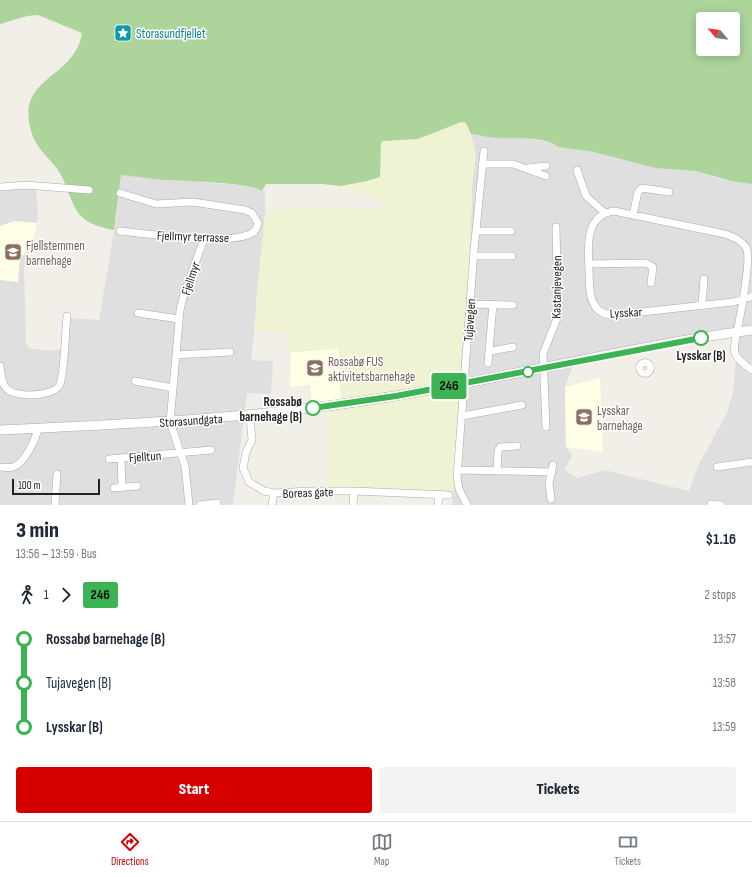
<!DOCTYPE html>
<meta charset="utf-8">
<style>
body{margin:0;font-family:"Sofia Sans Condensed",sans-serif;background:#f2f2f3;color:#1f2937;height:100vh;display:flex;flex-direction:column;font-size:15px;white-space:nowrap}
*{box-sizing:border-box;margin:0}
p{font-size:13px;color:#747a83}
.icon{flex:none;width:22px;height:22px;fill:none;stroke:currentColor;stroke-width:2;stroke-linecap:round;stroke-linejoin:round}
.map{position:relative;height:505px;overflow:hidden}
.sheet{display:flex;flex-direction:column;background:#fff;flex:1}
.sheet>*{flex:none}
.badge{padding:0 8px;border-radius:3px;font-size:14px;line-height:26px}
.needle{width:26px;rotate:299deg}
.fabs{position:absolute;left:696px;top:12px;display:grid;gap:8px}
.fabs a{display:grid;place-items:center;width:44px;height:44px;border-radius:4px;background:#fff;box-shadow:0 2px 10px #0003;font-size:20px}
.scale{position:absolute;left:12px;bottom:10px;width:88px;box-sizing:border-box;padding-left:4px;border:2px solid #222;border-top:0;font-size:11px;line-height:14px;white-space:nowrap;color:#222;-webkit-text-stroke:3px #fff;paint-order:stroke}
.map>.badge{position:absolute;translate:-50% -50%;box-shadow:0 0 0 2px #fff}
.legs{display:flex;align-items:center;gap:6px;height:44px;padding:0 16px;font-size:13px}
.legs p{margin-inline-start:auto}
.summary{display:flex;align-items:center;justify-content:space-between;height:68px;padding:0 16px}
h1{font-size:22px;font-weight:800;line-height:30px}
.button{display:flex;gap:8px;margin-top:auto;padding:8px 16px}
.button a{flex:1;height:46px;border-radius:4px;background:#d40001;color:#fff;font-size:16px;font-weight:800;line-height:46px;text-align:center}
.button a+a{background:#f2f2f3;color:#1f2937}
ul{padding:0 16px;list-style:none}
li{display:flex;align-items:center;gap:14px;height:44px;font-size:15px}
li i{display:grid;place-items:center;width:6px;height:100%;margin:0 5px;background:currentColor}
li i::after{content:'';width:10px;height:10px;margin:-5px;border:3px solid;border-radius:50%;background:#fff}
li p{margin-inline-start:auto}
li:first-child i{background:linear-gradient(#0000 50%,currentColor 0)}
li:last-child i{background:linear-gradient(currentColor 50%,#0000 0)}
.tabs{display:flex;justify-content:space-around;align-items:center;height:56px;border-top:1px solid #e0e1e3;background:#fff;font-size:11px;color:#747a83}
.tabs a{display:grid;justify-items:center;gap:2px}
.tabs .selected{color:#d40001}
.map>svg:first-child{display:block}
</style>
<div class="map">
<svg width="752" height="505" viewBox="0 0 752 505">
<rect width="100%" height="100%" fill="#f2efe8"/>
<path fill="#e0dfdf" fill-rule="evenodd" d="M471,134L499,138H524L554,143L558,147L594,152L655,168L695,171L719,179L752,184V505H452L458,460L459,384L470,255L472,186L476,153ZM739,329L733,392L727,413L699,464L689,491L605,470L577,478L564,470L572,456L566,447L565,387L571,370L576,364Z
M121,175L247,186L260,189L265,192V214L256,301V316L251,360L273,361L271,394L247,393L233,504L229,505H0V184L36,183L38,219L24,268L26,342L28,348L53,351L63,349L69,318L99,320L117,213Z"/>
<path fill="#ffffe5" d="M14,221L37,223L32,245L20,259L18,282L0,280V226Z
M339,349L341,401L312,405L310,385L290,387L291,352Z
M600,378L603,452L566,447L565,387Z"/>
<path fill="#eff2d3" d="M461,122L466,123L476,153L472,186L470,255L459,384L470,382L453,497L356,495L328,491L329,415L341,401L339,349L291,352L287,333L254,331L265,212L301,206L323,208H380L387,203L370,196L344,189L339,185L367,181L383,141L418,139Z"/>
<path fill="#acd49b" fill-rule="evenodd" d="M0,0H752V184L731,181L695,171L655,168L594,152L558,147C547,136 515,139 500,138C490,138 480,135 471,134L466,123L461,122L418,139L383,141L381,143L380,177L367,181L341,186L322,184H266L262,191C252,182 173,181 155,179C144,178 133,176 121,175L114,230C76,223 76,211 63,179C56,162 39,154 32,134C13,76 75,80 82,33L38,15L27,16L0,24ZM703,19H733V49H703Z"/>
<g fill="none" stroke-linecap="round" stroke-linejoin="round">
<defs>
<path id="minor" d="M482,164H513L546,176
M528,168L546,166
M577,170L586,196L605,213
M0,187L26,185L89,190
M633,215L638,192L642,188L669,192
M120,231C146,234 231,246 252,233C256,231 257,228 258,223L252,213L245,210L193,202L156,204L120,193
M476,231H511
M474,256H512
M589,264L646,263L653,267L651,283
M752,296L751,297L733,302L614,315C606,315 598,313 594,304C588,295 590,282 589,271C588,249 584,215 614,211L725,234C733,237 741,240 746,247C752,258 740,317 737,332C736,338 733,347 735,353C737,360 746,366 752,370
M471,304L513,305
M702,304L704,279
M138,313L179,319
M491,351L513,347
M176,355L230,352
M639.5 368a5.5 5.5 0 1 1 11 0a5.5 5.5 0 1 1-11 0Z
M488,363L493,304
M0,366C1,374 1,383 7,389C16,398 55,397 60,384C65,370 65,332 67,316
M135,381L173,388
M250,416L252,440L246,452L243,468L249,482L264,491L274,493L309,491H354L449,495
M462,416L522,405
M546,427L543,354L558,316L556,227
M121,458L122,487
M109,459L211,450
M0,467C4,467 9,468 13,467C24,464 36,439 38,428
M717,467L752,462
M457,470L552,472
M497,471L498,451L500,447L517,446
M114,488L137,486
M551,499L549,483L553,465
M711,504L721,505
M55,505L57,474
M189,505L185,466L170,422L180,310L184,294L204,239
M200,505L217,503
M272,505L274,493
M353,505L354,491
M438,505L439,494
M467,505L459,489L457,477L474,250L484,151"/>
<path id="tertiary" d="M0,430C132,424 264,418 395,396C515,376 632,346 752,330"/>
</defs>
<use href="#minor" stroke="#a9a9a9" stroke-width="8"/>
<use href="#tertiary" stroke="#a9a9a9" stroke-width="10"/>
<use href="#minor" stroke="#fff" stroke-width="7"/>
<use href="#tertiary" stroke="#fff" stroke-width="9"/>
</g>
<g fill="none" stroke-linecap="round" stroke-linejoin="round">
<defs>
<path id="line-1" d="M313,408L396,396L701,338"/>
</defs>
<use href="#line-1" stroke="#fff" stroke-width="9"/>
<use href="#line-1" stroke="#3cb454" stroke-width="6"/>
</g>
<defs>
<symbol id="sight-square" viewBox="-11 -11 22 22"><rect x="-9" y="-9" width="18" height="18" rx="4" fill="#0f9aa8" stroke="#fff"/><path d="M0-6L1.8-2.2L6-1.7L2.9 1.2L3.7 5.4L0 3.3L-3.7 5.4L-2.9 1.2L-6-1.7L-1.8-2.2Z" fill="#fff"/></symbol>
<symbol id="school-square" viewBox="-11 -11 22 22"><rect x="-9" y="-9" width="18" height="18" rx="4" fill="#8d6e63" stroke="#fff"/><path d="M0-5L7-2L0 1L-7-2ZM-4 1L0 2.5L4 1V4Q0 6-4 4Z" fill="#fff"/></symbol>
</defs>
<g fill-rule="evenodd">
<use href="#sight-square" x="113" y="23" width="20" height="20"/>
<use href="#school-square" x="3" y="242" width="20" height="20"/>
<use href="#school-square" x="305" y="358" width="20" height="20"/>
<use href="#school-square" x="574" y="407" width="20" height="20"/>
</g>
<g fill="#fff" stroke="#3cb454" stroke-width="2">
<circle cx="701" cy="338" r="7"/>
<circle cx="528" cy="372" r="5"/>
<circle cx="313" cy="408" r="7"/>
</g>
<g text-anchor="middle" stroke-width="3" stroke-linejoin="round" paint-order="stroke">
<g font-size="13" fill="#0d838f" stroke="#fff" text-anchor="start">
<text x="136" y="38">Storasundfjellet</text>
</g>
<g font-size="13" fill="#222" stroke="#fff">
<text transform="translate(193 236) rotate(2)" y="5">Fjellmyr terrasse</text>
<text transform="translate(190 278) rotate(-72)" y="5">Fjellmyr</text>
<text transform="translate(556 287) rotate(-89)" y="5">Kastanjevegen</text>
<text transform="translate(626 312) rotate(-3)" y="5">Lysskar</text>
<text transform="translate(469 320) rotate(-86)" y="5">Tujavegen</text>
<text transform="translate(191 420) rotate(-4)" y="5">Storasundgata</text>
<text transform="translate(145 456) rotate(-4)" y="5">Fjelltun</text>
<text transform="translate(308 492) rotate(-2)" y="5">Boreas gate</text>
</g>
<g font-size="13" fill="#785e54" stroke="#fff" text-anchor="start">
<text x="26" y="250">Fjellstemmen<tspan x="26" dy="15">barnehage</tspan></text>
<text x="328" y="366">Rossabø FUS<tspan x="328" dy="15">aktivitetsbarnehage</tspan></text>
<text x="597" y="415">Lysskar<tspan x="597" dy="15">barnehage</tspan></text>
</g>
<g font-size="13" font-weight="bold" fill="#222" stroke="#fff">
<text x="701" y="360">Lysskar (B)</text>
<text x="302" y="406" text-anchor="end">Rossabø<tspan x="302" dy="15">barnehage (B)</tspan></text>
</g>
</g>
</svg>
<div class="fabs">
<a><svg class="needle" viewBox="-14 -14 28 28"><path d="M0-13l5 13h-10z" fill="#e53935"/><path d="M0 13l5-13h-10z" fill="#747a83"/></svg></a>
</div>
<div class="scale">100 m</div>
<b class="badge" style="left:449px;top:386px;background:#3cb454;color:#111">246</b>
</div>
<section class="sheet">
<div class="summary"><div><h1>3 min</h1><p>13:56 – 13:59 · Bus</p></div><b>$1.16</b></div>
<div class="legs"><svg class="icon" aria-label="walk" viewBox="0 0 24 24"><circle cx="13" cy="4" r="2"/><path d="M13 8l-2 6 4 7M11 14l-3 7M7 12l3-4h3l4 4"/></svg>1<svg class="icon" aria-label="forward" viewBox="0 0 24 24"><path d="M9 5l7 7-7 7"/></svg><b class="badge" style="background:#3cb454;color:#111">246</b><p>2 stops</p></div>
<ul>
<li><i style="color:#3cb454"></i><b>Rossabø barnehage (B)</b><p>13:57</p></li>
<li><i style="color:#3cb454"></i><span>Tujavegen (B)</span><p>13:58</p></li>
<li><i style="color:#3cb454"></i><b>Lysskar (B)</b><p>13:59</p></li>
</ul>
<div class="button"><a>Start</a><a>Tickets</a></div>
</section>
<nav class="tabs">
<a class="selected"><svg class="icon" aria-label="directions" viewBox="0 0 24 24"><path d="M12 3l9 9-9 9-9-9zM9 14v-3h6M13 9l2 2-2 2"/></svg>Directions</a>
<a><svg class="icon" aria-label="map" viewBox="0 0 24 24"><path d="M3 6l6-2 6 2 6-2v14l-6 2-6-2-6 2zM9 4v14M15 6v14"/></svg>Map</a>
<a><svg class="icon" aria-label="tickets" viewBox="0 0 24 24"><path d="M3 7h18v10H3zM15 7v10"/></svg>Tickets</a>
</nav>
